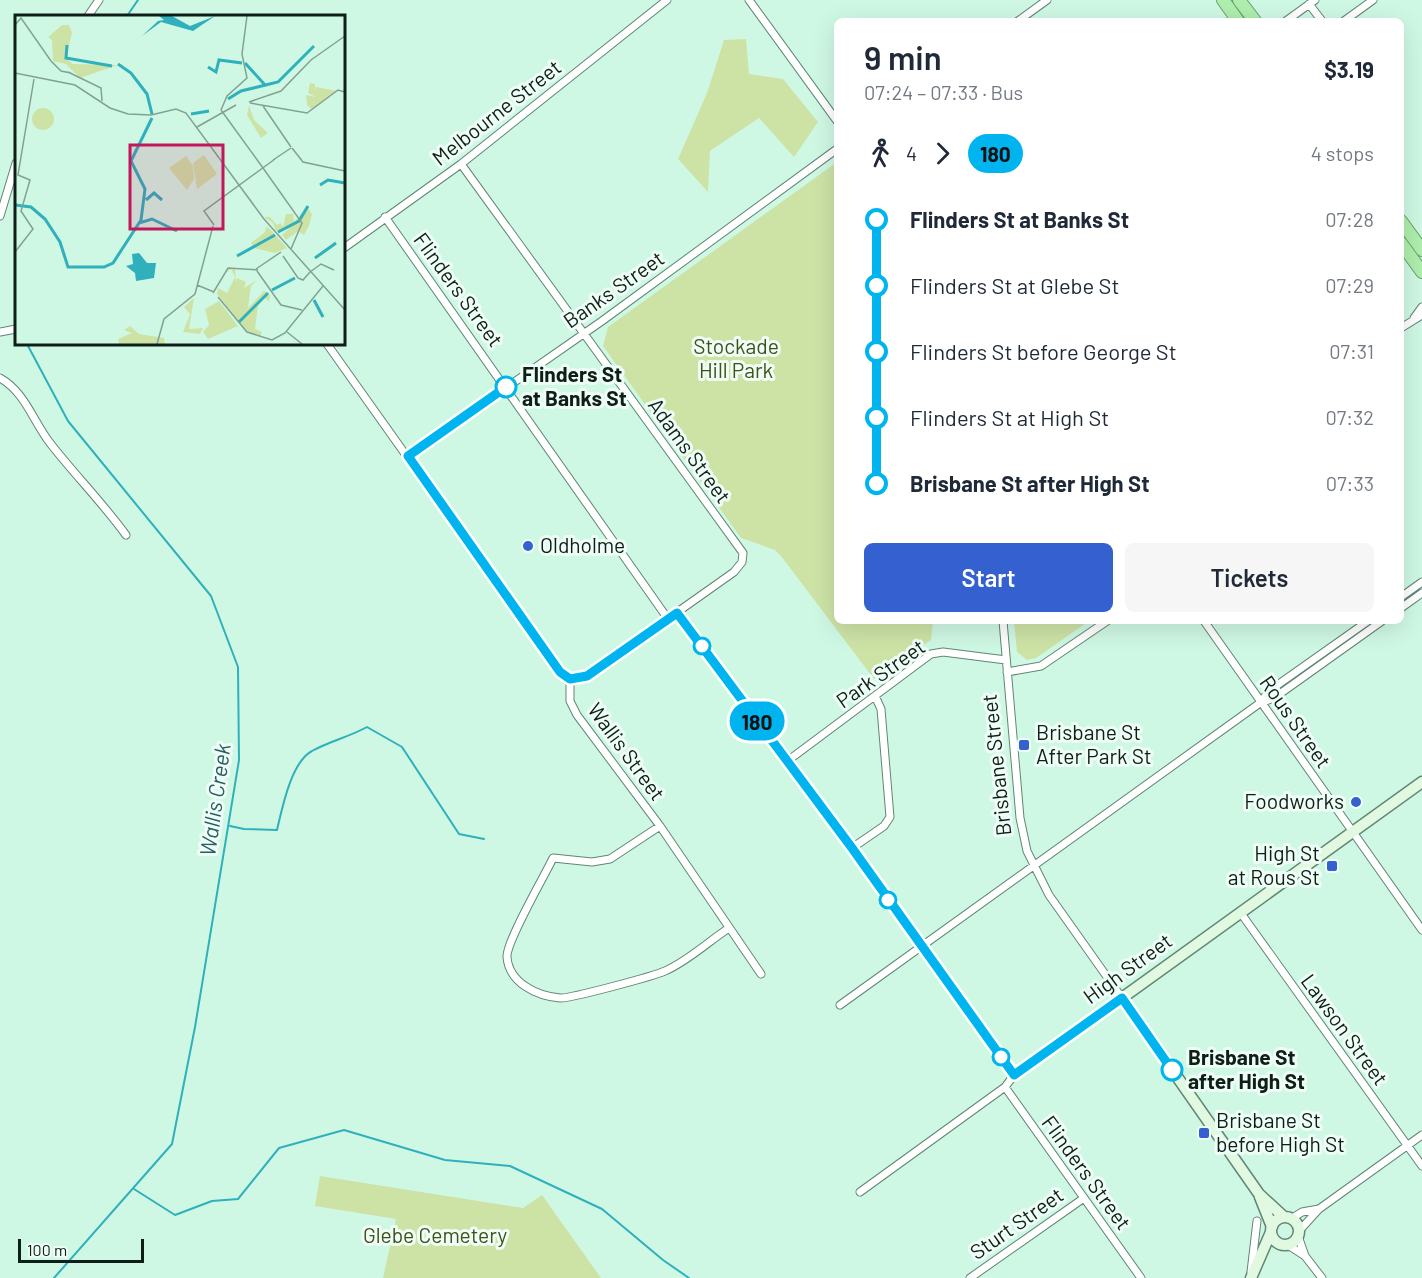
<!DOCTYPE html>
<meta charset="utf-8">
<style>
body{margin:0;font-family:Barlow,sans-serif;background:#f6f6f7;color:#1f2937;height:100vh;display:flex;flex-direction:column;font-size:22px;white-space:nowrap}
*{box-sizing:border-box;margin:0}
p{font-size:20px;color:#747a83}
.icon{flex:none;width:33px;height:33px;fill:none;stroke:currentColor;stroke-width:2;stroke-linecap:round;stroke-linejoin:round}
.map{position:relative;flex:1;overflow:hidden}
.panel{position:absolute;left:834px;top:18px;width:570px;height:606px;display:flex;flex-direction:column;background:#fff;border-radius:9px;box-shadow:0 6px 24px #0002}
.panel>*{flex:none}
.badge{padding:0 12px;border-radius:20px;font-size:21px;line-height:39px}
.scale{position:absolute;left:18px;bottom:15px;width:126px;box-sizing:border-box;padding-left:6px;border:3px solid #0f1e18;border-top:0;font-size:16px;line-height:21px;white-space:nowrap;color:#0f1e18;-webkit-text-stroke:4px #eefef6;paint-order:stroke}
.map>.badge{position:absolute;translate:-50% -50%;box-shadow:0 0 0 3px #fff}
.legs{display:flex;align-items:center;gap:9px;height:66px;padding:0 30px;font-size:20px}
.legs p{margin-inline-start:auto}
.head{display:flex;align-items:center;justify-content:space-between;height:102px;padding:0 30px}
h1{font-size:33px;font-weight:600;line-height:45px}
.action{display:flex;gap:12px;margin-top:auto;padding:12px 30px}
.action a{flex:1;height:69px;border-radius:9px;background:#3460d0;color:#fff;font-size:24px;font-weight:600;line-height:69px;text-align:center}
.action a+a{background:#f6f6f7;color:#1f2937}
ul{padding:0 30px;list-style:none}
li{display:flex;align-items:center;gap:21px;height:66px;font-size:22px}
li i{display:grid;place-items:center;width:9px;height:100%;margin:0 8px;background:currentColor}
li i::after{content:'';width:15px;height:15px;margin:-8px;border:4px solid;border-radius:50%;background:#fff}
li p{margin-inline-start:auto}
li:first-child i{background:linear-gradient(#0000 50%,currentColor 0)}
li:last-child i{background:linear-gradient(currentColor 50%,#0000 0)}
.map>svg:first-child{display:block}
</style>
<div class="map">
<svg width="1422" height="1278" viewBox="0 0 1422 1278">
<rect width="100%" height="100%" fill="#cff8e4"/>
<path fill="#cde3a6" d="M746,39L749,74L783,79L818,122L794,157L759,118L710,151L708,192L678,159L707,93L724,40Z
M837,162V621H933L931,640L874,679L781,556L775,550L741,538L603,346L608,327Z
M1014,621H1089L1036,658L1027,660L1017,652Z
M320,1176L523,1208L542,1195L601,1278H383L396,1219L315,1206Z"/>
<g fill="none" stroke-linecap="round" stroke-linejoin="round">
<path stroke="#2fb0bc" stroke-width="2" d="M127,16L138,0
M27,344L68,421L211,596L238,667L239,760L195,1027L172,1144L54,1278
M230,826L244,829L277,830C282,809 291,762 312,751C330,741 349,737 367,727L402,747L459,834L484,839
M134,1189L175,1215L212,1201L238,1199L279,1148L344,1130L445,1160L510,1166L602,1209L663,1260L689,1278"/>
<defs>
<path id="minor" d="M749,0L837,121
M1309,4L1322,21
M88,16L99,0
M1018,21L1047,0
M1286,21L1315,0
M1344,21L1373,0
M461,164L743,553L742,562L734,572L587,676L570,679
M0,216L16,163
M385,217L668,619
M344,248L461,164L667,0
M1414,318L1422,307
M1401,328L1422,315
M0,332L16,329
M327,344L560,672L570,679
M0,378C25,392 33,421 50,443C74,474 102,502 126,535
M408,456L602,321L837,149
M1401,597L1422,582
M1401,608L1422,593
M677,613L852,848L1014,1075
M1204,621L1422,930
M1007,672L1041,666L1107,621
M570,679V701L577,715L660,826L761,974
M1260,703L1269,691L1368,621
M786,762L931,654L943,652L1006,660
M660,826L610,859L592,862L553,858C544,877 506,942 507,957C509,983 537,996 560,998C569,999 654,976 665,971C688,961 709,941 729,928
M852,848L884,826L890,817L881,709L875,696
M1240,912L1422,1166
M840,1005L1260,703L1274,698L1382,621
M1005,1087L1141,1278
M860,1192L1005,1087L1014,1075L1122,998L1049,895L1027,851L1020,818L1003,621
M1291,1219L1302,1212L1319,1209
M1299,1231L1319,1209L1422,1135
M1298,1236L1305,1256L1322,1278
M1288,1245L1305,1256
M1251,1272L1257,1221
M970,1278L1084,1198"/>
<path id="secondary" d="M1260,1197L1272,1227
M1284,1217L1259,1194L1122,998L1422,782
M1271 1231a14 14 0 1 1 28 0a14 14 0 1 1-28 0Z
M1251,1278L1271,1232"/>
<path id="trunk" d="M1223,0L1238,21
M1239,0L1255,21
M1401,221L1422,250
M1401,243L1422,272"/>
</defs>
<use href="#minor" stroke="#618675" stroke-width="9"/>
<use href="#secondary" stroke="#618675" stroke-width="13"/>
<use href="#trunk" stroke="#69a36c" stroke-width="14"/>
<use href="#minor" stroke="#fff" stroke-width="7"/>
<use href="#secondary" stroke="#e0f9e0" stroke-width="10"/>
<use href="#trunk" stroke="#aeeeae" stroke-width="12"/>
</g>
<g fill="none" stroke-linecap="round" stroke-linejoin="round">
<defs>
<path id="line-1" d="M506,387L408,456L560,672L570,679L587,676L677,613L852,848L1014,1075L1122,998L1172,1070"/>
</defs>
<use href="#line-1" stroke="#fff" stroke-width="14"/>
<use href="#line-1" stroke="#00b5ef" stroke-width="9"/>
</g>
<g fill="#fff" stroke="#00b5ef" stroke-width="3">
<circle cx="506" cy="387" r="10"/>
<circle cx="702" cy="646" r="8"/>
<circle cx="888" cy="900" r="8"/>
<circle cx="1001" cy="1057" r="8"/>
<circle cx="1172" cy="1070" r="10"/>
</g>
<g fill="#3460d0" stroke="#eefef6" stroke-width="2">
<circle cx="528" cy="546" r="6"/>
<rect x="1018" y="739" width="12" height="12" rx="3"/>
<circle cx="1356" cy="802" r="6"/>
<rect x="1326" y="860" width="12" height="12" rx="3"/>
<rect x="1198" y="1127" width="12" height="12" rx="3"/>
</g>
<g text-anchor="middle" stroke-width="6" stroke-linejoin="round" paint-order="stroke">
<g font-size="21" fill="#0f1e18" stroke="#eefef6">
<text transform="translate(497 113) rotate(-38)" y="7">Melbourne Street</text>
<text transform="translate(458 290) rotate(54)" y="7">Flinders Street</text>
<text transform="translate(614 290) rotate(-35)" y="7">Banks Street</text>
<text transform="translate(689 451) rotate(54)" y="7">Adams Street</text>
<text transform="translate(881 674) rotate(-35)" y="7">Park Street</text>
<text transform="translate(1295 722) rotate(55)" y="7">Rous Street</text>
<text transform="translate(626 752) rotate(54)" y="7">Wallis Street</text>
<text transform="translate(997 765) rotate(-96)" y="7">Brisbane Street</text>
<text transform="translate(1128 969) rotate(-36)" y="7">High Street</text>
<text transform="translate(1344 1030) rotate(54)" y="7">Lawson Street</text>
<text transform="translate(1086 1173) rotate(54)" y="7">Flinders Street</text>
<text transform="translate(1017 1224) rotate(-35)" y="7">Sturt Street</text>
</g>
<g font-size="21" fill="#405119" stroke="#eefef6">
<text x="736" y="354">Stockade<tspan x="736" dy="24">Hill Park</tspan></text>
<text x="435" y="1243">Glebe Cemetery</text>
</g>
<g font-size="21" font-weight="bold" fill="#0f1e18" stroke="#eefef6" text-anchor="start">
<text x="522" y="382">Flinders St<tspan x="522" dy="24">at Banks St</tspan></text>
<text x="1188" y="1065">Brisbane St<tspan x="1188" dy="24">after High St</tspan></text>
</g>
<g font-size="21" fill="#0f1e18" stroke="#eefef6" text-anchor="start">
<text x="540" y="553">Oldholme</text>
<text x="1036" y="740">Brisbane St<tspan x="1036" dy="24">After Park St</tspan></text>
<text x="1344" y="809" text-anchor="end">Foodworks</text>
<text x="1320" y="861" text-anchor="end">High St<tspan x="1320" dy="24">at Rous St</tspan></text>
<text x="1216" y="1128">Brisbane St<tspan x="1216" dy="24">before High St</tspan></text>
</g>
<g font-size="22" font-style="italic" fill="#2a5d62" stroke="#eefef6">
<text transform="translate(215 800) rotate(-82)" y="8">Wallis Creek</text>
</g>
</g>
<g transform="translate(15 15)">
<rect width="330" height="330" fill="#cff8e4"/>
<path d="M47,10H54L57,18L51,42L57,49L103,50L65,63L51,49L38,46L37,25L33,22ZM295,68L300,69V76L301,72L322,76L296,94L292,90L291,80L301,82L293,78ZM234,90L239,105L253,118L246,123L232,100ZM17 104a11 11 0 1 1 22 0a11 11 0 1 1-22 0ZM189,140L202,159L182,174L178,148ZM171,141L178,151L179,164L172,175L154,153ZM292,192L297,199L294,211L289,220L283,216L271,225L267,220L275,213L261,216L258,208L249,202H255L262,210L266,208L268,212L271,199H278L279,207ZM251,212L255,214L272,233L260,238L239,233L236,228L250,217ZM215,253H220L221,268L222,263L231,267L229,273L242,265L236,271L233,293L249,276L255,280L254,287L250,283L243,290L240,314L247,317L245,322L232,316L202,279L203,273L212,278L220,262L216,254L208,260ZM179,283L174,314L188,313L185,319L168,317L175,299L169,292ZM204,286L223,311L193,324L188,317L194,310L190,294ZM115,311L124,319L149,323L150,329H104L103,324L117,318L109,315Z" fill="#cde3a6"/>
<path d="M144,1H157L175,11L200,1L178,16L146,7L127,21L143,6L149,5ZM124,238L132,248H141L139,263L121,266L120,258L111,251L118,249L117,239Z" fill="#2fb0bc"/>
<path fill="none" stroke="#2fb0bc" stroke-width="3" d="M52,30L51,43L97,51M230,48L251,71M103,49L116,58L132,79L137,99M193,52L201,57L204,45L227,48M213,84L226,76L263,67L299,31M176,99L194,96M305,170L313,165L330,168M131,185L139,178L147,185M0,190L16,192L30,204L45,227L53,252H89L98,248L126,205L130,174L116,146L137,103M124,208L137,204L162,216M263,217L284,206L293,191M222,241L260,220M300,243L321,228M257,275L280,263M299,285L308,302M224,307L253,278"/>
<path fill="none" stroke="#82a192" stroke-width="1.5" d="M0,10L6,3L36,46L46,56L56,58M53,57L86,73L87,86M0,58L60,70L95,93L113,99L136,100L161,94L171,98L249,204L330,295M234,87L266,76L296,45L330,21M235,88L292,98L323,75L330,77M248,91L276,132M206,95L212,81L232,63L227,39L232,1M206,95L248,153M182,112L221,90M277,133L288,147L330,156M258,145L276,133M248,153L287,208L276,234M199,210L189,196L260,144M0,237L18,214L6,196L15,165L3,160L19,64M268,241L283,263L288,265L295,257M241,254L266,237M242,256L266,290L287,295M295,257L306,249L319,255M182,270L199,277M198,278L213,253L243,255M203,282L232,317L257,325L270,318L308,271M272,317L287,329M142,329L149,304L180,279L198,211"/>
<path fill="#c2185b" fill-opacity="0.15" stroke="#c2185b" stroke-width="3" d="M115,130H208V214H115Z"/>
<rect width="330" height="330" fill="none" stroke="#0f1e18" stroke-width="3"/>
</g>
</svg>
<div class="scale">100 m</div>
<b class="badge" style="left:757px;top:721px;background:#00b5ef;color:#111">180</b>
<section class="panel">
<div class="head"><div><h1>9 min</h1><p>07:24 – 07:33 · Bus</p></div><b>$3.19</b></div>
<div class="legs"><svg class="icon" aria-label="walk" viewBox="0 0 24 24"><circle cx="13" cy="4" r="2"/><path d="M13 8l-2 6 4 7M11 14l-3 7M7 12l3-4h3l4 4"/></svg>4<svg class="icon" aria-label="forward" viewBox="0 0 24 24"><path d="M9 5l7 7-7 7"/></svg><b class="badge" style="background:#00b5ef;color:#111">180</b><p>4 stops</p></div>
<ul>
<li><i style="color:#00b5ef"></i><b>Flinders St at Banks St</b><p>07:28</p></li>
<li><i style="color:#00b5ef"></i><span>Flinders St at Glebe St</span><p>07:29</p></li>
<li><i style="color:#00b5ef"></i><span>Flinders St before George St</span><p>07:31</p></li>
<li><i style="color:#00b5ef"></i><span>Flinders St at High St</span><p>07:32</p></li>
<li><i style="color:#00b5ef"></i><b>Brisbane St after High St</b><p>07:33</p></li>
</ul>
<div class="action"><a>Start</a><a>Tickets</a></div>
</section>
</div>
